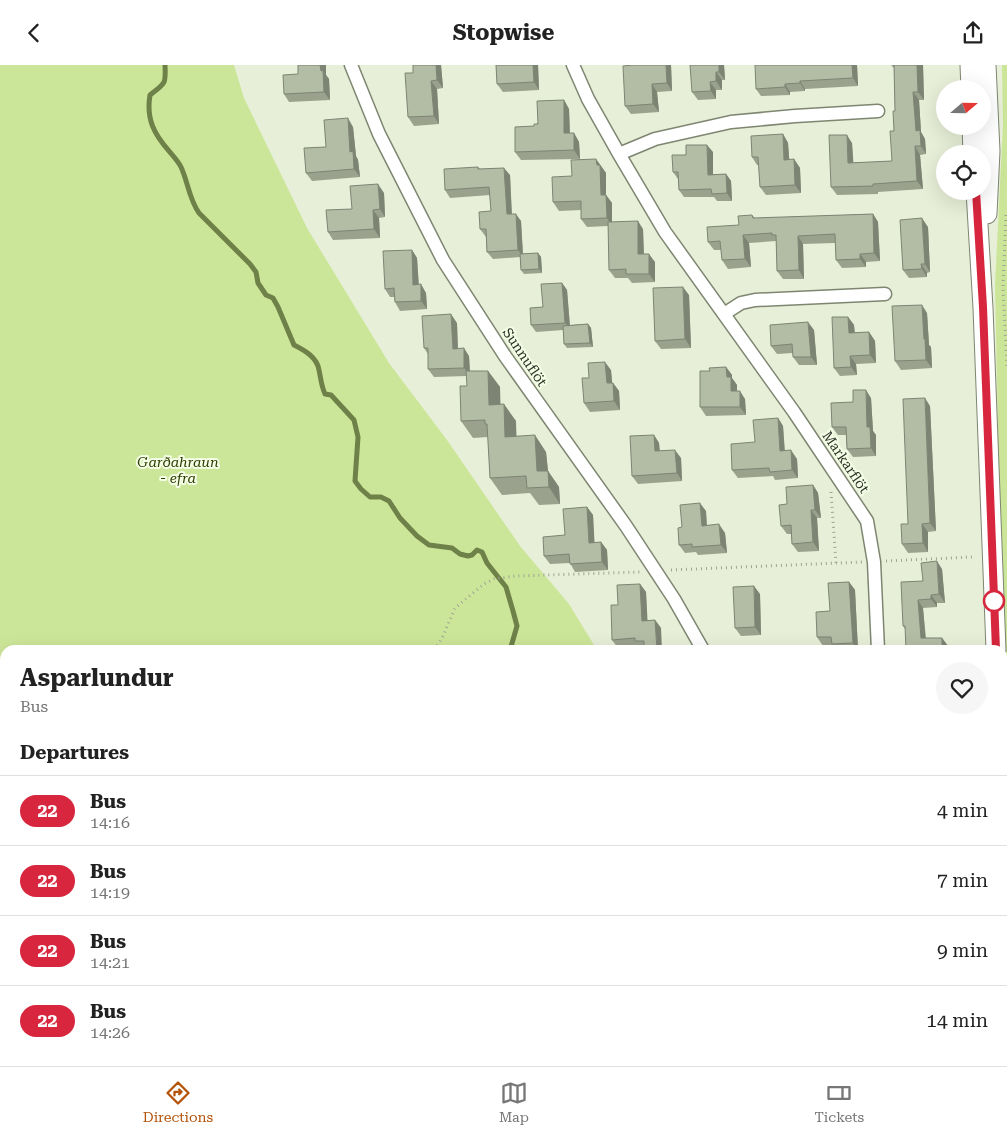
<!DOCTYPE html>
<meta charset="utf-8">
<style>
body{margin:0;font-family:"Roboto Serif",serif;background:#f6f6f6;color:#222;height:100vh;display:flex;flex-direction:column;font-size:19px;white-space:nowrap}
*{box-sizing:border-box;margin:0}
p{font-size:16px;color:#767676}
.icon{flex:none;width:28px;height:28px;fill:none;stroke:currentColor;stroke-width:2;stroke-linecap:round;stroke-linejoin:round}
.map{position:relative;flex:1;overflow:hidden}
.drawer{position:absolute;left:0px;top:580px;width:1008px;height:421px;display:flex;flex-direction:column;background:#fff;border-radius:15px 15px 0 0;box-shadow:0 5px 20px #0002}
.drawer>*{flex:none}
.badge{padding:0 10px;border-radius:16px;font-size:18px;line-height:32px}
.needle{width:32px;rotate:70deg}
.controls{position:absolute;left:936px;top:15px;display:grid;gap:10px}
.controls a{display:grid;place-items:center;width:55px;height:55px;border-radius:50%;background:#fff;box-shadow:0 5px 20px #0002;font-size:25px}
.map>.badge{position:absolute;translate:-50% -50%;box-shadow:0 0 0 2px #fff}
h2{padding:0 20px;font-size:19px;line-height:45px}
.round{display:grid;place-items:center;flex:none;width:52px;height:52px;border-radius:26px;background:#f6f6f6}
.overview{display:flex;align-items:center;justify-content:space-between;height:85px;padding:0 20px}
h1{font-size:24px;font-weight:700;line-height:38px}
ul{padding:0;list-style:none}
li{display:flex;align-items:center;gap:15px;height:70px;padding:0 20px;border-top:1px solid #e0e0e0}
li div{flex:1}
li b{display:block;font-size:19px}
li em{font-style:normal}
li .badge{min-width:55px;font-weight:700;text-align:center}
header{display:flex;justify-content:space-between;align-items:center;height:65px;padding:0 20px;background:#fff;font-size:22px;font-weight:700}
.tabs{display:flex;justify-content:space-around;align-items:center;height:70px;border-top:1px solid #e0e0e0;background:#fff;font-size:14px;color:#767676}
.tabs a{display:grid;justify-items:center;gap:2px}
.tabs .active{color:#b45309}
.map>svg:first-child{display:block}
</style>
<header><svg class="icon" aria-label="back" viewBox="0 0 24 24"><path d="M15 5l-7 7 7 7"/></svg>Stopwise<svg class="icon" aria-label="share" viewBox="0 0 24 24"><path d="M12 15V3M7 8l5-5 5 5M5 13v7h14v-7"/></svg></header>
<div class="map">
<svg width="1007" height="1001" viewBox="0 0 1007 1001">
<rect width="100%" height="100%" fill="#e7efd8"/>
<path fill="#cce699" d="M0,0H234L244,33L307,163L389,298L447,375L520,481L569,539L597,585H5V996H741L742,1001H0Z
M1002,0H1007V630L1000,463L995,220L1003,60Z"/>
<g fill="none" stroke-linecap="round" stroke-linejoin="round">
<path stroke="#6e8148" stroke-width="5" d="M165,0C166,20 165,18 150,30C146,54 154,69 169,86C173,91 178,96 181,102C188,117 189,134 199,148L250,199L256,207L258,218L266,230L273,233L278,242L294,280C304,285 317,292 319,305C321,314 321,320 325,329L331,330L354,355L358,372L355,416L361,424L370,432H381L389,436L400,453L417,471L429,480L452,483L460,489L468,491L472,490L477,485L482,487L487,498L506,522L513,546L517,561L510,585
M659,996L662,1001"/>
<defs>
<path id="street" d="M351,0L379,69L443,195L505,291L626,461L674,534L703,585
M573,0L588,34L619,89L665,167L794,347L867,456L874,497L878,585
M619,89L655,74L731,57L795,51L878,46
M724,249L741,238L755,235L885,229
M837,996V1001"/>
<path id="secondary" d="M970,0L971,24
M986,0L990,86L987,149
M972,61L973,89
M976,126L983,243L996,585
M1002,745L1007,846"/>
</defs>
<use href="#street" stroke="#7e8671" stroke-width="15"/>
<use href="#secondary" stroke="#7e8671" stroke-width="21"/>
<path stroke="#9fa593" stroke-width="3" stroke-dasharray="1 4" stroke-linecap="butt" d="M1006,150L1003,223L1007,301
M831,427L836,498
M886,496L972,492
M671,505L862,497
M435,585L443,571L455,543L484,519L494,514L515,511L640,507
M0,691L5,708
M229,996L231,1001
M468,996V1001
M995,1001V996"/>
<use href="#street" stroke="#fff" stroke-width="12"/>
<use href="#secondary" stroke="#fff" stroke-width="19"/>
</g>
<path fill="#9aa28e" d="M298,0H326V10L329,14L330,35L289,37L284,29L298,9Z
M413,0H441L443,23L437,24L439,59L414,61L408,52L413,8Z
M496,0H538L539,25L503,27L497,19Z
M633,0H671L672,26L657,27L659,47L631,49L625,41Z
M724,0L725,15H722V25H716V34L698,35L692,27Z
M857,0L858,21L805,24V26L790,27V30L761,31L756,24Z
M891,0H923L924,35H919L921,67L925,74L926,89L920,90L923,124L878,127V129L837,130L831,122L852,78L853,98L892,96L895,46L894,3Z
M564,35L569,44L570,68H574L579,77L580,94L521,95L515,87L534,61Z
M353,62L356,91L358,95L360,112L312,116L306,108L326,82Z
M783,69L788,78L789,95L794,94L800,103L801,128L766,130L760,122L759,100H757L752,92Z
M713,87V109H726L731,116L732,136H717L714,132H684L679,125L678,114L673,107L686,90Z
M596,94L606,108V130L612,138V157L643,164L644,189L655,197V217L632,218L628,213H615L609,205L608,161L587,162L581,154V145L559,146L553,137Z
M478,102L480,104L510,110L512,149L521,156L523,189L538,188L541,192L542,208L524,209L521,205L520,192L493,194L487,187L486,172L480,164L491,146L490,130L450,133L445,125Z
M384,128L385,152L379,153L380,173L333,175L328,167L352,144Z
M873,149L878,157L880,196L866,197V202L842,203L836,195L835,178L803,179L804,214H783L777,206L776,176L749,178L751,202L728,204L722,195L721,185H714L708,177L739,160L752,150L755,153Z
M928,162L930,207L927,208V212L909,213L903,205Z
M412,185L417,193L419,220L426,228L427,244L400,246L395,237L394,232H390L385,224Z
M562,218L567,225L570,260L588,259L591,263L593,282L567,283L564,279L563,265L536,267L531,260L543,242Z
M689,230L691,283L661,284L655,276Z
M927,248L929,280L931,282L932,303L901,305L895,296Z
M848,252L854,260L855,268L869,267L875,276L876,298L856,299L857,310L840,311L834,303Z
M457,258L458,283L469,291L470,306H488L500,322V339L516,356V371L546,387L548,406L559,422L560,439L539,440L530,428L502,430L490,413L488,372L473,373L461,356L467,321V311L434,312L428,304V289L424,283Z
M814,265L817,300H799L793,292V288L777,289L771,281Z
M726,302L732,310V313L737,320V326L745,334L746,350L706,351L700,342L710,306Z
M611,305L612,318H613L619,326L620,345L590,347L584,338L589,313Z
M871,333L873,366L876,370V391L853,392L847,384L846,370H838L832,362L853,337Z
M930,341L936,466L928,467V487L908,488L902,479L908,459Z
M778,353L783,361L785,386L797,394L798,413L775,415L773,411L738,413L732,405L755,377Z
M654,370L659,378L660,386L681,393L682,416L638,419L632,411Z
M813,420L818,428L821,453H817L819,486L798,487L792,479L791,469H787L781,461L787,439Z
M587,442L593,450L594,478L601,477L607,485L608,505L575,507L570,498L550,499L544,491L565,470Z
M706,446L707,460L725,468L727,488L698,490L696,487L685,488L679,480L682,462Z
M942,504L945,538H937V542L923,543L926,573H942L948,581V585L905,564L903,561L923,516Z
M849,517L855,525L858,585H836L832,580L823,581L817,572L830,546Z
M640,519L646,527L647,556L655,555L661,563L644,584H641L639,582L618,583L612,575L618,540Z
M760,529L761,570L741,571L735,563Z
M917,996H964L965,1000H944V1001H917Z"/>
<path fill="#7d8474" d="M320,0H326V10L329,14L330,35L324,27Z
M436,0H441L443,23L437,15Z
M533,0H538L539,25L534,17Z
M666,0H671L672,26L667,18Z
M719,0H724L725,15L719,7Z
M852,0H857L858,21L853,13Z
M917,0H923L924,35L918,27Z
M716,7L722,15V25L716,16Z
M431,16L437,24L439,59L434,51Z
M800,16L805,24V26L800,18Z
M710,17L716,25V34L711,26Z
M652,19L657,27L659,47L653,39Z
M785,19L790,27V30L785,22Z
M913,27L919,35L921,67L925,74L926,89L921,81L916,66Z
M564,35L569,44L570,77L564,68Z
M348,53L353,62L356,91L358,95L360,112L354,104L350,87Z
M574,68L579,77L580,94L574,85Z
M783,69L788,78L790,103L784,95Z
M847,70L852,78L854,106L848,98Z
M707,80L713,87V117L708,110Z
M915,81L920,90L923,124L917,116Z
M596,94L606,108V130L612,138V161L607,153L601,130Z
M794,94L800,103L801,128L795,120Z
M504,103L510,110L512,157L507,149Z
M726,109L731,116L732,136L727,128Z
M378,119L384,128L385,152L380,144Z
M373,145L379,153L380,173L374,164Z
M516,149L521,156L523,192L518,185Z
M873,149L878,157L880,196L874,188Z
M922,153L928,162L930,207L925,199Z
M638,156L643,164L644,197L638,189Z
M743,170L749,178L751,202L745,194Z
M798,171L803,179L804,214L799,205Z
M412,185L417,193L419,228L413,220Z
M538,188L541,192L542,208L539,204Z
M649,189L655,197V217L649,209Z
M860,189L866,197V202L860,194Z
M921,199L927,208V212L922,204Z
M562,218L567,225L570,264L565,258Z
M421,219L426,228L427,244L421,236Z
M683,222L689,230L691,283L685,274Z
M922,240L927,248L929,280L931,282L932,303L926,295L924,274Z
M451,249L457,258L458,292L453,284Z
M848,252L854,260L855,276L849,268Z
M808,257L814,265L817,300L811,292Z
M588,259L591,263L593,282L590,278Z
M869,267L875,276L876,298L870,290Z
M464,283L469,291L470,311L464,303Z
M850,291L856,299L857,310L851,302Z
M605,297L611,305L613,327L607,318Z
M726,302L732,310V313L737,320V334L731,326L727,312Z
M488,306L500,322L501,357L489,340Z
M613,318L619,326L620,345L614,336Z
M866,325L871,333L873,366L876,370V391L871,383L867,362Z
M740,326L745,334L746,350L740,342Z
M925,333L930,341L936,466L930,458Z
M504,339L516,356L517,389L505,372Z
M778,353L783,361L785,394L780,386Z
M535,370L546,387L548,406L559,422L560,439L549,422L548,408L549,423L537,406Z
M654,370L659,378L660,394L655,386Z
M675,385L681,393L682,416L677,408Z
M791,385L797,394L798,413L792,405Z
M813,420L818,428L821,453L815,445Z
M700,438L706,446L707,469L702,461Z
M587,442L593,450L595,486L589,478Z
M811,445L817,453L819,486L813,477Z
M719,459L725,468L727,488L721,480Z
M922,459L928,467V487L923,478Z
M601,477L607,485L608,505L602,497Z
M937,496L942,504L945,538L939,529Z
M849,517L855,525L858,585H857L853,578Z
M640,519L646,527L648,564L642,556Z
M754,521L760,529L761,570L755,562Z
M931,530L937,538V542L931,534Z
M918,535L923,543L926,581L921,573Z
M655,555L661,563L662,585H657Z
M942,573L948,581V585H942Z
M799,996H805V1001H800Z
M938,996H941L944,1001H938Z"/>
<path fill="#b3bca5" stroke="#7d8474" d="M298,0H320L321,6L323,5L324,27L284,29L283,10L298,9Z
M413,0H436L437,15L431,16L434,51L408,52L405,8H413Z
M496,0H533L534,17L497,19Z
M633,0H666L667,18L652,19L653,39L625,41L623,1Z
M690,0H719V7H716V16L710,17L711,26L692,27Z
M755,0H852L853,13L800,16V18L785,19V22L756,24Z
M894,0H917L918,27H913L916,66L920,65L921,81H915L917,116L873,119V121L831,122L829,70H847L848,98L892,96L890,66H894L893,46H895Z
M564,35V68H574V85L515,87V62L534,61V59H538L537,36Z
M348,53L350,87L353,86L354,104L306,108L304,83L326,82L324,55Z
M783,69L784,95L794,94L795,120L760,122L758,92H752L751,71Z
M686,80H707L708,110L726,109L727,128L712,129L711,124L679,125L678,107H673L672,90H686Z
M596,94L597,100H600L601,130H606L607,153L581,154V136L553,137L552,112L572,111L571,95Z
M478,102V104L504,103L507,149H516L518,185L487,187L486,164H480L479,147L491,146L489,122L445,125L444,104Z
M378,119L380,144L373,145L374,164L328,167L326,145L352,144L350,121Z
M873,149L874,188L860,189V194L836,195L835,169L798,171L799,205L777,206L776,170H772V168L743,170L745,194L722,195L720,176L708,177L707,162L739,160L738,151L752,150L753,153Z
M922,153L925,199H921L922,204L903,205L900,155Z
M638,156V189H649V209H626V204L609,205L608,157Z
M412,185L413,220L421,219V236L395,237L394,223L385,224L383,186Z
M538,188L539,204L521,205L520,189Z
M562,218L565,258L531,260L530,243L543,242L541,219Z
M683,222L685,274L655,276L653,223Z
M922,240L924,274H925L926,295L895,296L892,241Z
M451,249L453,284L464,283V303L428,304V283H424L422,251Z
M832,252H848L849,268L869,267L870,290L850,291L851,302L834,303Z
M808,257L811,292H793L792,279L771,281L770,260Z
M588,259L590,278L564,279L563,261Z
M605,297L607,318H613L614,336L584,338L582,313H589L588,298Z
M726,302L727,312H731V326H740V342H700V306H710L709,303Z
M466,306H488L489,340L504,339L505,372L535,370L537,406H548L549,422L527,423L526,411L490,413L487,359H485V355L461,356L460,321H467Z
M853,325H866L867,362H870L871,383L847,384L846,362H832L831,338L853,337Z
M925,333L930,458L922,459L923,478L902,479L901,459H908L903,334Z
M778,353L780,386L791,385L792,405L770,407L769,403L732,405L731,379L755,377L753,355Z
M654,370L655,386L675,385L677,408L632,411L630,371Z
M813,420L815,445H811L813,477L792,479L791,460L781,461L779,440L787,439L786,422Z
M700,438L702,461L719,459L721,480L692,482V479L679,480L678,463L682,462L680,440Z
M587,442L589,478L601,477L602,497L570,499L569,489L544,491L543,472L565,470L563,444Z
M937,496L939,529L931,530V534L918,535L921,573H942V585H906L905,561H903L901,517L923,516L921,498Z
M849,517L853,578L832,579L831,572H817L816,547L830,546L828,518Z
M640,519L642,556L655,555L657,585H644V576H635V573L612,575L611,540H618L617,520Z
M754,521L755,562L735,563L733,522Z
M792,581V585H769V582Z
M750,996H799L800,1001H750Z
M917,996H938V1001H917Z"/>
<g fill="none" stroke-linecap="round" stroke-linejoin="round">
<defs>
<path id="line" d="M976,126L983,242L996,585"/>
</defs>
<use href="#line" stroke="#fff" stroke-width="11"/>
<use href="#line" stroke="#d7263d" stroke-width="8"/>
</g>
<circle fill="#fff" stroke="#d7263d" stroke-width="2.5" cx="994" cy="536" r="10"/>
<g text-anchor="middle" stroke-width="4" stroke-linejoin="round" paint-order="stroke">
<g font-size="14" fill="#2e3128" stroke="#f4fde5">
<text transform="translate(525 292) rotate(56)" y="5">Sunnuflöt</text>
<text transform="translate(846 397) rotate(56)" y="5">Markarflöt</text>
</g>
<g font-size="14" font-style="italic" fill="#2d3c00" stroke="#f4fde5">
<text x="178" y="402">Garðahraun<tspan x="178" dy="16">- efra</tspan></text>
</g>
</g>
</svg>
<div class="controls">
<a><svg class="needle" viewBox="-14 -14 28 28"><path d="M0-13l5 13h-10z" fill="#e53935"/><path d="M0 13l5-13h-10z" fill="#767676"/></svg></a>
<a><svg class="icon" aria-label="locate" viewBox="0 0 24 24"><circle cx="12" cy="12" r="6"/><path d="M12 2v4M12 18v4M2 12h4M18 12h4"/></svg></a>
</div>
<section class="drawer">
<div class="overview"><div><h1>Asparlundur</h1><p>Bus</p></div><a class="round"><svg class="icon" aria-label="heart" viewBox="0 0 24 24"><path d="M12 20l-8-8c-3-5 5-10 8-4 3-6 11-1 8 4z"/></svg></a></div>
<h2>Departures</h2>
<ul>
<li><span class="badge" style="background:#d7263d;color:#fff">22</span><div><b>Bus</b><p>14:16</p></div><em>4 min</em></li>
<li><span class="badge" style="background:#d7263d;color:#fff">22</span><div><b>Bus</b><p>14:19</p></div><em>7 min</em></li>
<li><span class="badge" style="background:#d7263d;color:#fff">22</span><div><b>Bus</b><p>14:21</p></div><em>9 min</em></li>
<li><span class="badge" style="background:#d7263d;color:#fff">22</span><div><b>Bus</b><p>14:26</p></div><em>14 min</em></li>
</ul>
</section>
</div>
<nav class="tabs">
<a class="active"><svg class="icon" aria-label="directions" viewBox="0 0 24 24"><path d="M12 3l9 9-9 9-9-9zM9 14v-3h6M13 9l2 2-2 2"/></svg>Directions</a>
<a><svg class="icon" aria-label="map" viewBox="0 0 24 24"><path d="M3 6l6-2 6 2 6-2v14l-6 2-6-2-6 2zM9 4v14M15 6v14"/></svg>Map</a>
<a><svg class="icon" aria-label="tickets" viewBox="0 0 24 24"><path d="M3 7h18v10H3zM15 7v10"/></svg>Tickets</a>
</nav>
